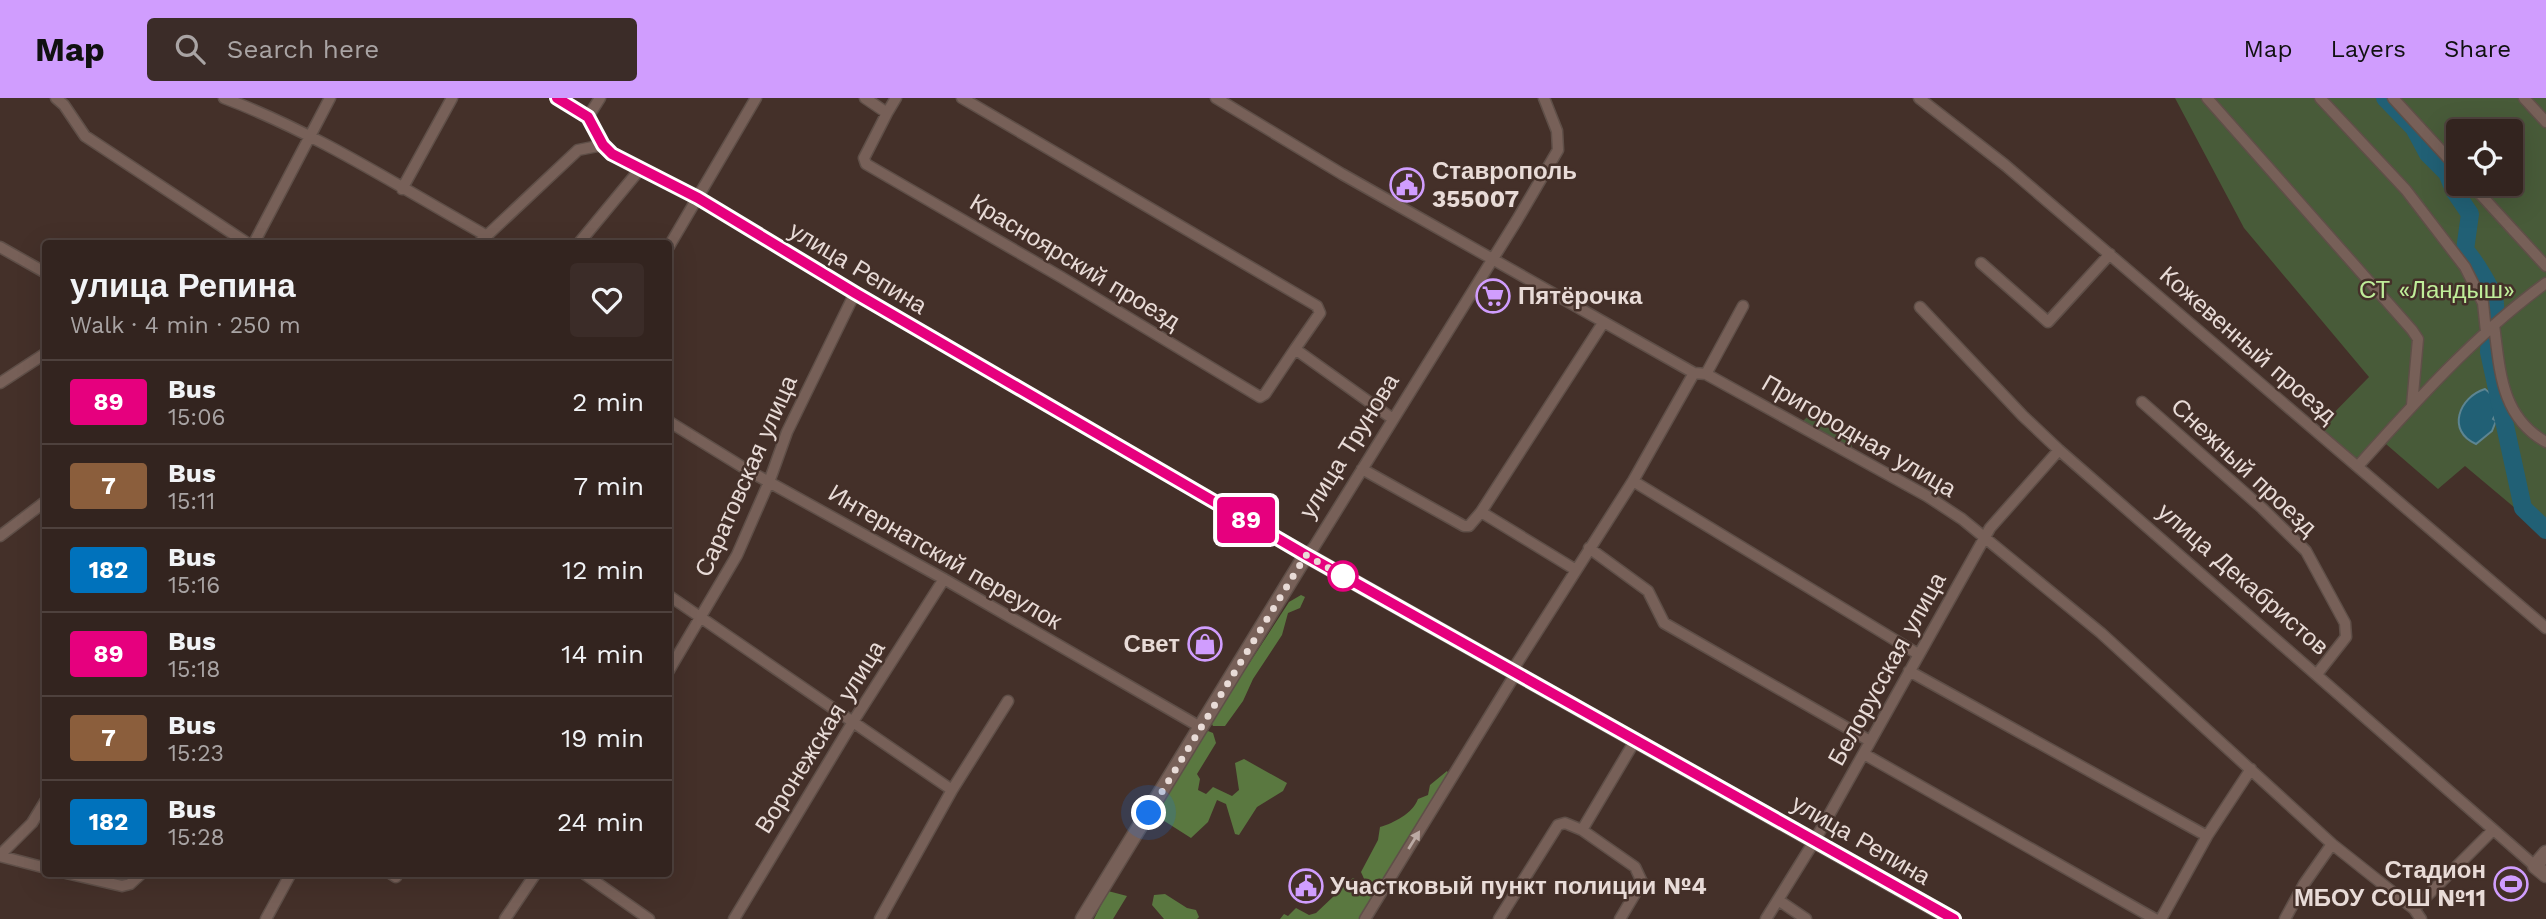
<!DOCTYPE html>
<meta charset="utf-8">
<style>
body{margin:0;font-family:"Work Sans",sans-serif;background:#3b2c28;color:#f1f3f6;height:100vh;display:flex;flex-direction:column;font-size:26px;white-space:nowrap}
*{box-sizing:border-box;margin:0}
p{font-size:23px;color:#a9a4a4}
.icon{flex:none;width:38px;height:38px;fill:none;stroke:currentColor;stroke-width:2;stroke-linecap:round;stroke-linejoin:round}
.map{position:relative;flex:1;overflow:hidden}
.drawer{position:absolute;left:42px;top:142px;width:630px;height:637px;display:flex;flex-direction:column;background:#33241f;border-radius:7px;box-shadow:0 7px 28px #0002,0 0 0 2px #4e413d}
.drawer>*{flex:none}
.badge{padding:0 14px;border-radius:5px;font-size:24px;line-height:46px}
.buttons{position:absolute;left:2446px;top:21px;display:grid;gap:14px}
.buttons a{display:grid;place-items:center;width:77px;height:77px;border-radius:7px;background:#33241f;box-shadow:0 7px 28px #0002,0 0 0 2px #4e413d;font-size:35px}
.you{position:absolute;width:35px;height:35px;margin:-18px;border:5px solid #fff;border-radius:50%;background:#1a73e8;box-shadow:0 0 0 10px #1a73e833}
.map>.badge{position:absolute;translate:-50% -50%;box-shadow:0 0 0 4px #fff}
.round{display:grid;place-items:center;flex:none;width:74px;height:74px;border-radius:7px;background:#3b2c28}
.overview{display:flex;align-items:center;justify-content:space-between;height:119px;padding:0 28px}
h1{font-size:33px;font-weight:700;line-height:52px}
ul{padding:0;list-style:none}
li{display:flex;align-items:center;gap:21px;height:84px;padding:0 28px;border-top:2px solid #4e413d}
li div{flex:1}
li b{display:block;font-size:26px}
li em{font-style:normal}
li .badge{min-width:77px;font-weight:700;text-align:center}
header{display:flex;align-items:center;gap:42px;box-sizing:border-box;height:98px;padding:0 35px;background:#d09dfe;color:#111}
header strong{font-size:33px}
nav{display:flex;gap:38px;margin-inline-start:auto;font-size:24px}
.search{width:490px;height:63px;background:#3b2c28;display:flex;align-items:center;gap:18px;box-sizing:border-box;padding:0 24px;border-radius:7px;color:#a9a4a4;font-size:26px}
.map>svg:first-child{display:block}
</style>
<header>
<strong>Map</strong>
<div class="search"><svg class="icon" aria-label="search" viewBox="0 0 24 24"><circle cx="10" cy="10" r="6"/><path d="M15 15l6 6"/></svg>Search here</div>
<nav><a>Map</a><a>Layers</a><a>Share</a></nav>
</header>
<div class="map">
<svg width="2546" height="821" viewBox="0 0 2546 821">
<rect width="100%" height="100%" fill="#443029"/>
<path fill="#485b39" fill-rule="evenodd" d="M2175,0H2546V436L2465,368L2438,391L2379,340L2359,363L2320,329L2369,279L2244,130ZM2459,33H2511V86H2459Z
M1808,318L1852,343V349L1850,350L1802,324Z"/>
<path fill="#5a7840" d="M1301,497L1305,499L1300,510L1288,515L1282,537L1253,581L1243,603L1225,628H1213L1211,624L1289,504Z
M1208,633L1213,635L1216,645L1197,676L1200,681L1198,692L1206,696L1213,689L1232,698L1239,692L1235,665L1244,661L1287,685L1283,693L1257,709L1239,737L1235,736L1226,706L1217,702L1208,724L1191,740L1158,719V711L1204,635Z
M1447,673L1450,678L1360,821H1280L1284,816L1288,818L1296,810L1309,817L1316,815L1353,780L1360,784L1365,783L1361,774L1378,742L1380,729C1394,725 1413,715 1418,701L1428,697L1430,687Z
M1108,793L1127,798L1113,821H1094Z
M1165,796L1187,810L1196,812L1199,819L1197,821H1164L1152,807L1154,797Z"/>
<path fill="#216075" stroke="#5d8592" stroke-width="2" d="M2485,291C2493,296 2494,305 2497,314L2493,321L2496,323L2492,333L2476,346C2446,333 2459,299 2485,291Z"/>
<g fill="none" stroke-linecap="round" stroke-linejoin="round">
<path stroke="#216075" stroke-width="18" d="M2385,0L2414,30L2428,56L2447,75L2455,94L2470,116L2465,152C2474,162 2494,193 2495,206C2496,211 2494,217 2493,222
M2490,238L2489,254L2523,410L2546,432"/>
<defs>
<path id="minor" d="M56,0L64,7L85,38L247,145
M224,0C317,35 401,90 487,138
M557,0L588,19L603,47L612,56L698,100L855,195L1306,457L1314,449L1517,122L1558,52L1557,33L1544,0
M865,0L887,15L864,60L866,66L1061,179L1260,299L1265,296L1295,251L1393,321
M962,0L1317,208L1320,215L1295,251
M1216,0L1342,76L1694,275L1706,276L1927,398L1962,421L2101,535L2332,746L2414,811
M1919,0L2005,67L2546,530
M2207,0L2412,232L2418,241L2412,307
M2320,0L2406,92L2465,169L2483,205L2486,234
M2393,0L2459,72
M2524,0L2546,24
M887,15L896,0
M588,19L600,0
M2471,86L2546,168
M402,91L452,0
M254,145L330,0
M479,145L578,52L603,47
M579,145L641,70
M0,149L46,175
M668,150L756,0
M1981,165L2048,224L2110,156
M1920,209L2023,318L2059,352L2535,768
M2494,227C2500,273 2501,319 2546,344
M1706,276L1743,208
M0,285L46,255
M2142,304L2262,410L2306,453L2345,525L2346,539L2317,576
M668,323L749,373L944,481L1202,630
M2358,368C2416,303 2475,237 2546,185
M1362,371L1464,428H1469L1481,414L1603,225
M1633,383L1918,556
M1481,414L1576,472
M0,438L46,403
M1589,450L1648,493L1664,525L1870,643
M668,497L952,692
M1512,573L1633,383L1694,275
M1909,573L2207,738
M668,574L737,457L769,384L787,334L855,195
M1864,656L2155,821
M1582,732L1635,769L1642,784L1620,821
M0,757L32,725L46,702
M0,758L46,770
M66,775L122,788L130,786L142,775
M390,775L396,779L398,775
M583,775L649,821
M1778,802L1806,821
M266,821L291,775
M505,821L536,775
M734,821L854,622L944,481
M880,821L952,692L1008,603
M1365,821L1516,575
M1499,821L1558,727L1565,725L1582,732L1636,641
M1766,821L1815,742L1990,430L2059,352
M2161,821L2207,738L2251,671
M2285,821L2304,786L2332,746
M2421,821L2414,811L2493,732"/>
<path id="tertiary" d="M2546,755L2535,768L2546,777
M1083,821L1306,457L1953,821"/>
</defs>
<use href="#minor" stroke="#5f4f48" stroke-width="13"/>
<use href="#tertiary" stroke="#5f4f48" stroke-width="17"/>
<use href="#minor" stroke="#776058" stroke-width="10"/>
<use href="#tertiary" stroke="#776058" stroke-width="14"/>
</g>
<defs><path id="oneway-solid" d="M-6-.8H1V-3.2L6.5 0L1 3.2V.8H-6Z" transform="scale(1.75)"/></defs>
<use fill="#bbaaa4" href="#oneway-solid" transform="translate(1414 742) rotate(-58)"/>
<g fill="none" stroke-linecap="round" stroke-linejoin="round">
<defs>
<path id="line" d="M557,0L588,19L603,47L612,56L698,100L855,195L1306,457L1954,821"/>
</defs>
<use href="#line" stroke="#fff" stroke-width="16"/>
<use href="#line" stroke="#e6007e" stroke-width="10"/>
<path stroke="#e8dbd7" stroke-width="7" stroke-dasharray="0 12.6" d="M1149,715L1306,457L1350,482L1343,478"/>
</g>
<defs>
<symbol id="civic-ring" viewBox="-11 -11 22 22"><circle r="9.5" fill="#443029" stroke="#d09dfe" stroke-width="1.5"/><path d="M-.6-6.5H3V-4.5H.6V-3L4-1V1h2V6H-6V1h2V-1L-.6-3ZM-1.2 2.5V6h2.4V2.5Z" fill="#d09dfe"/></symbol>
<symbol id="supermarket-ring" viewBox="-11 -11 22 22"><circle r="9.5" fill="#443029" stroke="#d09dfe" stroke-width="1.5"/><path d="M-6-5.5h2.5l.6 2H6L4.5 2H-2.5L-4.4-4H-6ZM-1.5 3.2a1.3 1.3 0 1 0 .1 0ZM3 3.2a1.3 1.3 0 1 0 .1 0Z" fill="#d09dfe"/></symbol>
<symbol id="shop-ring" viewBox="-11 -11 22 22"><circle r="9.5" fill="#443029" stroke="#d09dfe" stroke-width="1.5"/><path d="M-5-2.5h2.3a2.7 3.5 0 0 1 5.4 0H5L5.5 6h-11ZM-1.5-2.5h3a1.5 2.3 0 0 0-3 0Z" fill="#d09dfe"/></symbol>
<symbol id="stadium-ring" viewBox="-11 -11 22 22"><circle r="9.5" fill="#443029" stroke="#d09dfe" stroke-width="1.5"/><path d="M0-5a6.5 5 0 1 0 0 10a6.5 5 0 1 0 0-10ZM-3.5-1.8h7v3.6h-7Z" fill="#d09dfe"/></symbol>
</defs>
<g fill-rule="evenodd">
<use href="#civic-ring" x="1388" y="68" width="38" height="38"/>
<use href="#supermarket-ring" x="1474" y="179" width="38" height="38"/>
<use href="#shop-ring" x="1186" y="527" width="38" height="38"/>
<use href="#stadium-ring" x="2492" y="767" width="38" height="38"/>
<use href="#civic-ring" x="1287" y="769" width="38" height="38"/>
</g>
<circle fill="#fff" stroke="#e6007e" stroke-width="3.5" cx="1343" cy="478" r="14"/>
<g text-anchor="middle" stroke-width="5" stroke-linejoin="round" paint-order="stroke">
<g font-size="24" font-weight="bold" fill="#e8dbd7" stroke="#443029" text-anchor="start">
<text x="1432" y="81">Ставрополь<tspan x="1432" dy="28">355007</tspan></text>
<text x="1518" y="206">Пятёрочка</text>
<text x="1180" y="554" text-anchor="end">Свет</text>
<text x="2486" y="780" text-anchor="end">Стадион<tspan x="2486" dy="28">МБОУ СОШ №11</tspan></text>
<text x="1330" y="796">Участковый пункт полиции №4</text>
</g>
<g font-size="24" fill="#e8dbd7" stroke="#443029">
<text transform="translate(1075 164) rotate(31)" y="8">Красноярский проезд</text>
<text transform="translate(858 170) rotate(31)" y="8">улица Репина</text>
<text transform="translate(2248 247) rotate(41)" y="8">Кожевенный проезд</text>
<text transform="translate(1859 338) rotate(30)" y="8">Пригородная улица</text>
<text transform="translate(1349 348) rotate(-58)" y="8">улица Трунова</text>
<text transform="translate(2244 369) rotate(43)" y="8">Снежный проезд</text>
<text transform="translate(746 378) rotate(-66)" y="8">Саратовская улица</text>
<text transform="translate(945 459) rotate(30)" y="8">Интернатский переулок</text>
<text transform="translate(2243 481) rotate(41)" y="8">улица Декабристов</text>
<text transform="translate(1887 571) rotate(-61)" y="8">Белорусская улица</text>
<text transform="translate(820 639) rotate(-58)" y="8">Воронежская улица</text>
<text transform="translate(1861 742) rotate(30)" y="8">улица Репина</text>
</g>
<g font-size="24" fill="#bfed99" stroke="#443029">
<text x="2437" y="200">СТ «Ландыш»</text>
</g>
</g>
</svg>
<div class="buttons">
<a><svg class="icon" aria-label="locate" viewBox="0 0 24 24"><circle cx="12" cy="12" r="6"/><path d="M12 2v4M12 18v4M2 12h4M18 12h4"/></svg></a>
</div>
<div class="you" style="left:1149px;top:715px"></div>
<b class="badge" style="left:1246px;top:422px;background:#e6007e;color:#fff">89</b>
<section class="drawer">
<div class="overview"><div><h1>улица Репина</h1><p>Walk · 4 min · 250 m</p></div><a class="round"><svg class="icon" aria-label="heart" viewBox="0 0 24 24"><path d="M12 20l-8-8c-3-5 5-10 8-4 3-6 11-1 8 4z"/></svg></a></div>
<ul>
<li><span class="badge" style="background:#e6007e;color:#fff">89</span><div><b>Bus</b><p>15:06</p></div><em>2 min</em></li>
<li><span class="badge" style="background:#8b5e3c;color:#fff">7</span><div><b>Bus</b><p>15:11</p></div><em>7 min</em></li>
<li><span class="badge" style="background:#0072bc;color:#fff">182</span><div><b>Bus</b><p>15:16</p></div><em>12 min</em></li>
<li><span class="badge" style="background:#e6007e;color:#fff">89</span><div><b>Bus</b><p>15:18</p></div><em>14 min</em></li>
<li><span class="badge" style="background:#8b5e3c;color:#fff">7</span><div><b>Bus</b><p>15:23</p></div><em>19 min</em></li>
<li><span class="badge" style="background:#0072bc;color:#fff">182</span><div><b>Bus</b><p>15:28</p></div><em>24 min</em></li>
</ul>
</section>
</div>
